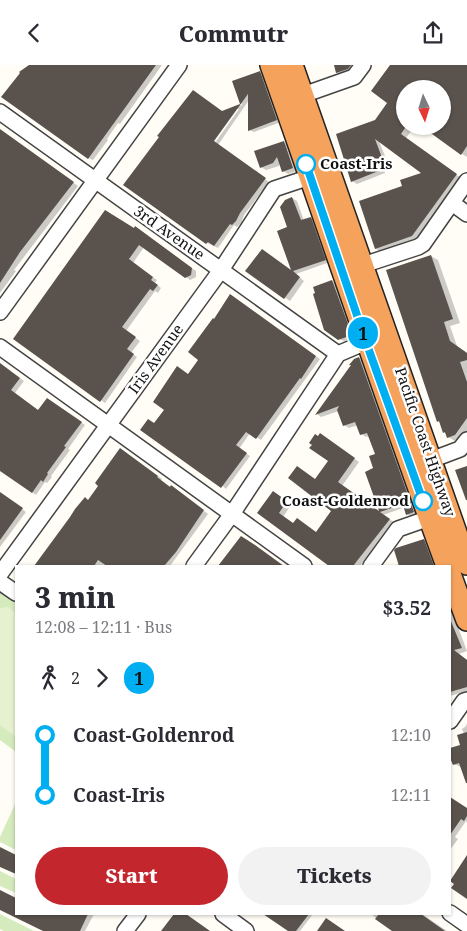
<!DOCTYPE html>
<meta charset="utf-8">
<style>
body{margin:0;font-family:"Noto Serif",serif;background:#f2f2f3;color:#2b2b33;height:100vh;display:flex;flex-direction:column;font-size:19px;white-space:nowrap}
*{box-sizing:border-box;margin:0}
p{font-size:16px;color:#7c7c81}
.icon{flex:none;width:28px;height:28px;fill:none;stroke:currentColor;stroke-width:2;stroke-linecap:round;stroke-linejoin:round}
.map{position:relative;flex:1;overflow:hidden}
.sheet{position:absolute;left:15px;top:500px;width:436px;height:350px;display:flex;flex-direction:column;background:#fff;border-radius:0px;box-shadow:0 1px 4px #0004}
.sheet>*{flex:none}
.badge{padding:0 10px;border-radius:16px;font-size:18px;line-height:32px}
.needle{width:32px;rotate:176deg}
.controls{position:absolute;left:396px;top:15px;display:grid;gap:10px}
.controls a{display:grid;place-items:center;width:55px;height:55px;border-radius:50%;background:#fff;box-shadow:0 1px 4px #0004;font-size:25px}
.map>.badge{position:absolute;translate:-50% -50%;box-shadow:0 0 0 2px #fff}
.legs{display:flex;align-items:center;gap:8px;height:55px;padding:0 20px;font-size:16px}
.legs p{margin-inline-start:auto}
.overview{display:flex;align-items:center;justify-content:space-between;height:85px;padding:0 20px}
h1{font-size:28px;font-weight:800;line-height:38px}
.button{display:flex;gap:10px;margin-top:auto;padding:10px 20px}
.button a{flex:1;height:58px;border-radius:30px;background:#c4262e;color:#fff;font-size:20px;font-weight:800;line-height:58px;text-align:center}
.button a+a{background:#f2f2f3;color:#2b2b33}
ul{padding:0 20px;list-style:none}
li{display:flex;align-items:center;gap:18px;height:60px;font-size:19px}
li i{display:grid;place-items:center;width:8px;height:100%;margin:0 6px;background:currentColor}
li i::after{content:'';width:12px;height:12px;margin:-6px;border:4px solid;border-radius:50%;background:#fff}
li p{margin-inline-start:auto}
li:first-child i{background:linear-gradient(#0000 50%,currentColor 0)}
li:last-child i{background:linear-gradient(currentColor 50%,#0000 0)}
header{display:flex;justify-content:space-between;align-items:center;height:65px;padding:0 20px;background:#fff;font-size:22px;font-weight:800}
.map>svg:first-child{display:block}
</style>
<header><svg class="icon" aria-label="back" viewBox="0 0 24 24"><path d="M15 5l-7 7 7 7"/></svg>Commutr<svg class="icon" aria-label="share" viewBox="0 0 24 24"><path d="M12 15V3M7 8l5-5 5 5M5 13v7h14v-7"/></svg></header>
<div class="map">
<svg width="467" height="866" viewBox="0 0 467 866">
<rect width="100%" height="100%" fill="#fffdf5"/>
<path fill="#d5ebbd" d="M0,524L16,535V687L0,675Z
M16,737V785L0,777V772Z
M0,806L16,814V828L0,821Z
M0,849L34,866H42H4L0,864Z"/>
<path fill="#e6f2cf" d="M8,542L16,548V672L0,660V543Z"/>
<path fill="#0003" fill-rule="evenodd" d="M31,0H162L120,59L118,58L107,74L108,75L93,95L88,93Z
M335,0H356L344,12L337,8Z
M391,0H467V92L462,89L442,61V24H405V61H415L406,73L461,113L418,174L381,187L376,184L403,122L424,108L379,76L389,101L383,103L385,108L357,119L352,116L376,56L389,37Z
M260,8L264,10L281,57L254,67L249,65V35L218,80L269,117L244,150L241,158L237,162L234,160L218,183L207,178L125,120L223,47L242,40L234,17ZM236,44H239L212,82L210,81Z
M0,65L78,121L14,205L16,206L0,228Z
M285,78L290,81L297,106L288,109L283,106L280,98L279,101L266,105L261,102Z
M292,133L297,136L304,156L311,153L315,156L330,197L296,209L304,216L290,236L247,206L293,207L289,163Z
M135,165H140L196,206V212L190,215L186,212L144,182L133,198L157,215L155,218L161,223L158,228L155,226L126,266L140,276L131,288L137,292L105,338L101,335Z
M431,191L438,195L460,258L450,261L457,281L467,288V367L462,374L455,376L448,372L444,367L441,358L438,356Z
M332,216L337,219L355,272L344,276L339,274Z
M235,233L320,294L261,375L250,368L239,384L250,391L226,424L154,359L200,294L215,255Z
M359,293L364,296L418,450L412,452L407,449L405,441L395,435L394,437L403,443L383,450L394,457L360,501H332L259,448L278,431L291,440L283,452L294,459L317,468L333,446L316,415L329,396L319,372L325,373L359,397L342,421L381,448L366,407L375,404L376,390L370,371L366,372L361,369L358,360L349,363L344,360L339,346L321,352L317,349Z
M0,299L24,316L15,328L39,346L47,335L85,360L68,384L70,385L51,411L52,412L47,418L45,417L36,430L0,404Z
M125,387L162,414L161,416L176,425L208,449L170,501H36L60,469L89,436Z
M0,428L26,447L0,482Z
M242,472L282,501H218Z
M424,475L430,479L437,501H392L400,499Z
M450,541L467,586L459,589L467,595V626L450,631Z
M467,658V714L461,702L454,699L464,669L462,664L466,661Z
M450,733L467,744V757L466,756L455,772L458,774L450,785Z
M0,826L16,834V849H46L59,855L61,849H94L85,866H51L0,844Z
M265,849H313L300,866H290Z
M371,849H422L447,866H393Z"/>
<path fill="#5a524d" d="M29,0H156L88,94L1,32L20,8L19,7Z
M334,0H351L348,4L336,8Z
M390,0H467V81L461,90L421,61H442V35L445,31L442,29V24H405V63L401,69L457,109L412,171L375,184L359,136L402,121L400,115L421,108L375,74L384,98L379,100L381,105L351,117L336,69L375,55L387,38L371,26Z
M260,6L277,55L248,66V29L214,76L266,113L240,148L236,156L232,160L230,159L214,181L208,177L206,179L123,120L159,72L157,71L193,25L222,46L240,39L232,16Z
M0,64L74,117L20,187L0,218Z
M284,76L293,103L282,107L277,92L273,98L260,103L254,86Z
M292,132L301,155L311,152L326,195L293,206L300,212L284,234L245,206L262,184L291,205L277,166L287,162L280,142L285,135Z
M105,145L134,163L135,161L192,203L191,210L185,213L139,180L129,194L153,212L151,215L158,220L153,226L150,224L122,262L136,272L127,284L134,289L100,337L13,274Z
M431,190L453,254L444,257L450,276L467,288V295L460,297L467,317V353L455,370L447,373L445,367L443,368L439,356L437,357L386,205Z
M332,215L352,270L338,275L324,265L313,229L315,228L313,222Z
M230,229L316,291L301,314L300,313L256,374L246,367L236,380L247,388L221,423L140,365L148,354L154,358L164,345L153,337L177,301L188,309L198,295L188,287L213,253L214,254Z
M359,292L414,447L406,450L402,437L400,440L380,447L390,454L353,501H329L257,448L273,426L287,436L279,448L293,458L297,453L316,467L331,446L288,413L297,401L315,414L328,396L309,383L312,380L309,378L315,369L318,371L320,368L355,393L338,417L379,446L365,407L373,403L369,391L375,389L367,368L360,370L355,357L343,361L337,345L339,341L315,350L351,300H349L354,294Z
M0,298L20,313L11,325L38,345L47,333L82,357L64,381L66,382L47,408L48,409L43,417L41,415L32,428L0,406Z
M120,383L158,411L157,412L170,422L171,420L204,445L176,487L164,501H107L98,495L94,501H34L70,452L75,444L85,432L88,435L98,421L95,418Z
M467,401V435H466L455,405Z
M0,427L23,443L0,475Z
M241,471L255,480L284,501H218Z
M424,474L434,501H399L394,485L396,483Z
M450,554L462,583L454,585L467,595V622L450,627Z
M467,667V718H466L459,698L453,700L450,693V683L460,680L457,670Z
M450,732L467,743V751L464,756L461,754L450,770Z
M0,782L16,790V809L0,802Z
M467,790V834L451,823L454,819L450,816Z
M0,825L16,833V849H88L80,866H43L0,845Z
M174,849H186L210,866H161Z
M263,849H309L296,866H288Z
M379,849H421L445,866H392L375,854Z
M326,853L345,866H317Z"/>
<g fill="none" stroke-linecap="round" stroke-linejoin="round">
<defs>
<path id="minor" d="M303,30L354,12L363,0
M0,47L338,289
M452,138L467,149
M363,200L418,182L423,179L467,116
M0,247L179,0
M0,282L304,501
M423,398L460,384L467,375
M194,501L232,449L338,289L366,277
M371,501L398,464L438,450
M0,509L221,205L274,124L319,109
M0,517L16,528
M450,656L464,636L467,635
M450,848L467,860
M223,849L246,866
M125,866L138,849"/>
<path id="highway" d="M271,0C330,167 386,335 447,501
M292,0L467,499
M450,509L467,555"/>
</defs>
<use href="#minor" stroke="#444" stroke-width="18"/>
<use href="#highway" stroke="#222" stroke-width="24"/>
<use href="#minor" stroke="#fff" stroke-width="15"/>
<use href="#highway" stroke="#f5a25d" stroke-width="21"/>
</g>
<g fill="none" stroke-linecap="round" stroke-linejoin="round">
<defs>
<path id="line-1" d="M306,99L366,277L423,436"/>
</defs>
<use href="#line-1" stroke="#fff" stroke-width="11"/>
<use href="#line-1" stroke="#00aff2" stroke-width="8"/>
</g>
<g fill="#fff" stroke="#00aff2" stroke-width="2.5">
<circle cx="306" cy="99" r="9"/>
<circle cx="423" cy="436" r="9"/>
</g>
<g text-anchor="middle" stroke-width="5" stroke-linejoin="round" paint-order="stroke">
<g font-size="15" font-weight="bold" fill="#111" stroke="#fff" text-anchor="start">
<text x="320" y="104">Coast-Iris</text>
<text x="409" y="441" text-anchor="end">Coast-Goldenrod</text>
</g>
<g font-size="15" fill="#111" stroke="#fff">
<text transform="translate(169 168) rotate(35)" y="5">3rd Avenue</text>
<text transform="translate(156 294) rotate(-54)" y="5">Iris Avenue</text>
<text transform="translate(425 377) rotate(71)" y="5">Pacific Coast Highway</text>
</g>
</g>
</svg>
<div class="controls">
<a><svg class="needle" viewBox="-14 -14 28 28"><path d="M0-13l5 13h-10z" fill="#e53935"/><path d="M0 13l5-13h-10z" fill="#7c7c81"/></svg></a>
</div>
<b class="badge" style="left:363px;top:268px;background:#00aff2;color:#111">1</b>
<section class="sheet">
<div class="overview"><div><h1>3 min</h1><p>12:08 – 12:11 · Bus</p></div><b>$3.52</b></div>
<div class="legs"><svg class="icon" aria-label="walk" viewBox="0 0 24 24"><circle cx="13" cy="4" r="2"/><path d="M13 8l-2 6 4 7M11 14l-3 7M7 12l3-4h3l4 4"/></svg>2<svg class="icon" aria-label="forward" viewBox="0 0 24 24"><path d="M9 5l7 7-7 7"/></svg><b class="badge" style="background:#00aff2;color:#111">1</b></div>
<ul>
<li><i style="color:#00aff2"></i><b>Coast-Goldenrod</b><p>12:10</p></li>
<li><i style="color:#00aff2"></i><b>Coast-Iris</b><p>12:11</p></li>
</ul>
<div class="button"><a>Start</a><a>Tickets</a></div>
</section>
</div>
